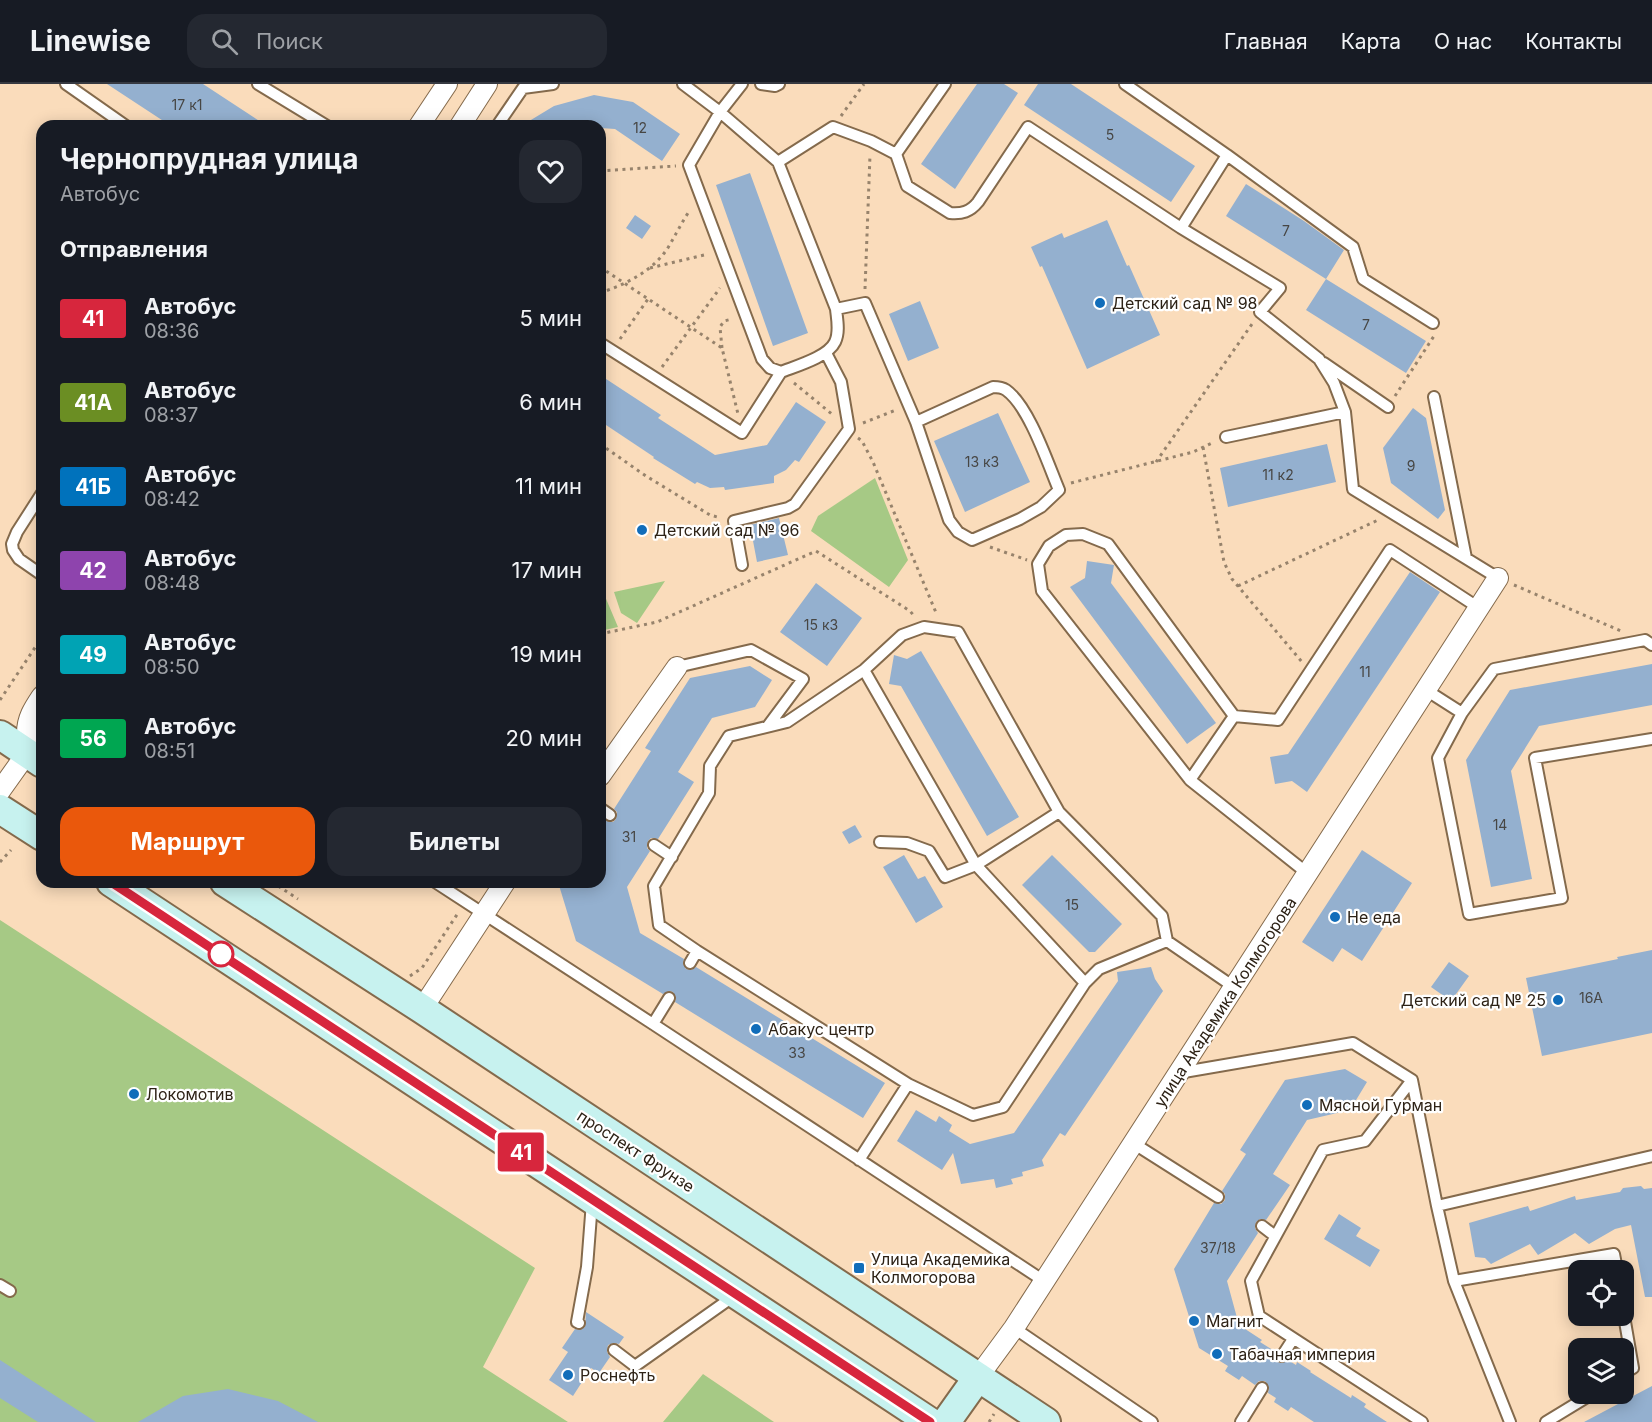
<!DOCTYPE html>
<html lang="ru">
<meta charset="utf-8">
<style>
body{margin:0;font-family:Inter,sans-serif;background:#242831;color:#f1f3f6;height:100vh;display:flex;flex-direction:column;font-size:22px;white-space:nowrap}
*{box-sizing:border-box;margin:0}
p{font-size:20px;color:#9ea1a6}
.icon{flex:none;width:33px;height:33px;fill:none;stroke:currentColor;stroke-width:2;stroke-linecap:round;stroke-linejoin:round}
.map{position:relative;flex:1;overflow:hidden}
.drawer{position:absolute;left:36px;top:36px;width:570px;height:768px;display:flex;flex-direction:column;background:#171b24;border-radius:18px;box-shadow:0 3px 15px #0003}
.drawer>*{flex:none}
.badge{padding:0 12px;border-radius:4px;font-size:21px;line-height:39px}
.tools{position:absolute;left:1568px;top:1176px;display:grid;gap:12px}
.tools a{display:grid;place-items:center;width:66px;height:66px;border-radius:12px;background:#171b24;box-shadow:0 3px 15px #0003;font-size:30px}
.map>.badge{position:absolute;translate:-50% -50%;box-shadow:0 0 0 3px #fff}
h2{padding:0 24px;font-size:22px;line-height:54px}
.round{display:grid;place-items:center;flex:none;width:63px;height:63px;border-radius:18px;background:#242831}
.overview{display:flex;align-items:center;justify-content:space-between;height:102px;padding:0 24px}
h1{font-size:28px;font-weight:700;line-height:45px}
.cta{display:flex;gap:12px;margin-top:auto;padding:12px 24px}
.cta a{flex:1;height:69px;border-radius:18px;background:#ea580c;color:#fff;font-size:24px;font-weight:700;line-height:69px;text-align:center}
.cta a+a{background:#242831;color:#f1f3f6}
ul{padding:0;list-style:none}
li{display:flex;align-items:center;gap:18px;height:84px;padding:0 24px}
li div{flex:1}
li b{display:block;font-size:22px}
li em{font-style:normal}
li .badge{min-width:66px;font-weight:700;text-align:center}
header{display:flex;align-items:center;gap:36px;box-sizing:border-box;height:84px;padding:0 30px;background:#171b24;border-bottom:2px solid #363941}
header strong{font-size:28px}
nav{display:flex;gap:33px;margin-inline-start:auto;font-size:21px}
.search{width:420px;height:54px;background:#242831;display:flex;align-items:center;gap:15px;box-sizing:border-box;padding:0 21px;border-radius:18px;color:#9ea1a6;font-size:22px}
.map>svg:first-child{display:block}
</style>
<header>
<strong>Linewise</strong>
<div class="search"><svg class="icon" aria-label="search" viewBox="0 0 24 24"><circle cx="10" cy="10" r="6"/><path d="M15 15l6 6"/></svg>Поиск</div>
<nav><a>Главная</a><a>Карта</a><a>О нас</a><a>Контакты</a></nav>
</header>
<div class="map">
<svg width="1652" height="1338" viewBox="0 0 1652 1338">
<rect width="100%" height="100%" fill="#fadcbb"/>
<path fill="#a6c985" d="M875,394L908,476L889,503L811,447L818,432Z
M665,497L637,539L621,529L614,508Z
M604,510L618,543L600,547V511Z
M0,836L535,1184L483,1283L568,1338H0Z
M703,1290L774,1338H663Z"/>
<path fill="#94b0cf" d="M107,0H203L267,42H171Z
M977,0H1004L1018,9L955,105L921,80Z
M1038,0H1071L1195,82L1171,118L1024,21Z
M594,11L633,18L680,50L662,77L615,45L600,44V42H521L554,22Z
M750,89L808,249L773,262L716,101Z
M1246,100L1304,137L1344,166L1326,195L1226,132Z
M635,131L651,142L642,155L626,144Z
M1107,136L1127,182L1129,181L1160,251L1087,285L1042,182L1040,183L1031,163L1062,149L1064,154Z
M1326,195L1426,257L1406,289L1306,226Z
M920,217L939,264L908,277L889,230Z
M600,291L661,331L658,334L715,371L767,361L796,318L826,338L799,378L795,376L786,386L774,392V399L725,406L724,403L710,404L697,398L695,400L653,374L654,373L600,337Z
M1413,324L1426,334L1445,426L1438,435L1391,399L1383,364Z
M998,329L1030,398L965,428L934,357Z
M1327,360L1336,398L1228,423L1220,384Z
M779,434L788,471L757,478L750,441Z
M1087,477L1114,481L1111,499L1216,639L1187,660L1070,503L1085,494Z
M1410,488L1440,508L1307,708L1292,697L1275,700L1270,673L1288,670Z
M816,499L862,534L827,582L780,548Z
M921,567L1019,733L987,752L901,602L889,600L894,571L907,575Z
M1652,580V621L1539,642L1511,687L1532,795L1491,803L1466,676L1510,606Z
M750,582L772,596L755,623L712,634L678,688L694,698L658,755L651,754L648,757L647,764L650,767L627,803L640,849L684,875L683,880L686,885L691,886L696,883L885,999L863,1034L675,918L676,914L673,908L669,907L663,910L576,857L558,798H600V746L606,737L613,738L616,735L617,728L614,725L651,667L645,664L690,594Z
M855,741L862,753L849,760L842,748Z
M1362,766L1412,799L1362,877L1342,864L1333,878L1302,858Z
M904,771L918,795L925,792L943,823L916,839L883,783Z
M1052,771L1122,840L1095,868H1089L1022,801Z
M1652,866V949L1542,972L1526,894L1618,875L1617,873Z
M1449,878L1469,892L1451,917L1431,903Z
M1151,883L1155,895L1163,907L1065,1052L1060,1049L1042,1076L1044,1082L1022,1088L1023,1092L1011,1095L1013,1100L996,1104L994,1095L961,1100L953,1069L942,1086L897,1057L916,1026L936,1038L939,1032L952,1041L949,1047L970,1060L1014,1049L1118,897L1117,888Z
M1345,985L1367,998L1350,1026L1307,1036L1273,1090L1290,1101L1266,1136L1260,1135L1256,1138L1255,1144L1258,1149L1227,1197L1239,1241L1262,1256L1260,1258L1276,1268L1275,1272L1277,1278L1282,1279L1288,1276L1296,1281L1297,1278L1311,1287L1310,1288L1351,1314L1352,1311L1366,1320L1364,1323L1387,1338H1314L1291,1323L1288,1327L1274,1318L1276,1314L1268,1309L1269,1304L1265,1297H1259L1255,1301L1242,1292L1239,1296L1225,1287L1228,1282L1199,1264L1174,1185L1214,1119L1221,1120L1225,1116V1110L1222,1107L1246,1070L1240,1066L1285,996Z
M1641,1102L1644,1105L1652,1104V1213H1645L1631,1141L1615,1145L1589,1160L1575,1149L1538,1171L1530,1160L1491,1180L1485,1174L1475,1173L1469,1139L1528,1122L1530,1127L1575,1112L1576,1116L1620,1108L1623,1104Z
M1339,1130L1361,1144L1356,1152L1380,1166L1370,1183L1324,1155Z
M586,1228L624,1253L619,1260L614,1259L608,1261L607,1268L610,1273L599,1289L591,1284L573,1312L549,1296L568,1268L562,1264L575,1245L580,1246L585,1243Z
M0,1276L96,1338H38L0,1314Z
M1652,1302V1338H1584Z
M228,1305L278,1317L318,1338H138L183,1312Z"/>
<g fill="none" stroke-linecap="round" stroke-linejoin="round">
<defs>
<path id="lane" d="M66,0L126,42
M258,0L327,42
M742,0L720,28L778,78L836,225C837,235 840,248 835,258C828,273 796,282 781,288
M761,0L775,2L779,0
M1125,0L1227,71
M497,42L523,4L553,0
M896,70L945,0
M778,78L833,43L871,57L896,70L907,102L950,129C962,130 970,128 978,118L1028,43L1181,144L1280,204L1260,228L1319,275L1334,299L1345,328L1353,405L1498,494
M1181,144L1227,71L1353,163L1363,195L1433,239
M836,225L865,219L916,338L993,303C998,303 1003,304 1006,306C1029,322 1048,380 1059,406L1041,423L1020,435L972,456L958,448L949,436L916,338
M600,259L742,349L781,288L770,284L762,275L689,81L720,28L683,0
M1324,279L1388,323
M1434,313L1466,474
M1226,353L1345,328
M42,409L17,448L12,460L13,466L19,475L42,491
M742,481L734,437L788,424L795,420L849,345L841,298L826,269
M1652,561L1645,556L1494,585L1462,629L1438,674L1469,830L1562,814L1535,674L1652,655
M677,583L751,566L803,595L768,642
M864,586L976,781L1085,899
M1426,606L1462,629
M1190,696L1042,507L1038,480L1049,462L1066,451L1083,450L1108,460L1234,632
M600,724L610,731
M880,758L907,759L929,767L945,793L976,781L1059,728
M654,761L672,773
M1307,789L1190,696L1234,632L1278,636L1390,466L1479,524
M435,798L653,940L1044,1197
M1167,857L1162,832L1059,728L958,548L924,543L902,551L864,586L787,638L729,652L710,682L709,709L654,802L659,841L697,867L908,1000L973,1031L1003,1023L1085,899L1099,885L1167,857L1234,903
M690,879L697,867
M653,940L669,914
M1178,989L1353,959L1412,996L1365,1057L1323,1066L1251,1197L1259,1232L1422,1338
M1412,996L1437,1122
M1133,1059L1218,1113
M859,1076L908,1000
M1262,1142L1275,1152
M1454,1197L1614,1170L1617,1186
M0,1201L10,1207
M1623,1226L1633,1284L1623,1290
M579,1239L577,1238L587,1183L592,1118
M1014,1244L1152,1338
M614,1266L635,1282L734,1212
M1282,1272L1293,1255
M1241,1338L1262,1304
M1510,1338L1454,1197L1437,1122L1652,1072
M1546,1338L1592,1310"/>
<path id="street" d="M419,42L447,0
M460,42L487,0
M27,669C30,661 28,657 27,649C27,634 34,624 42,612
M600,692L677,583
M0,707L27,669L34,662L42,661
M422,925L505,798
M978,1293L1014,1244L1498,494"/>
<path id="secondary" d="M0,651L42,679
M0,725L42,752
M111,798L930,1338
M225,798L422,925L1046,1338
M946,1338L978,1293"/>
</defs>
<use href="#lane" stroke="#846a4c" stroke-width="14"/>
<use href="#street" stroke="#846a4c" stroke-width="22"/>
<use href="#secondary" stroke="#846a4c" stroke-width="32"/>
<path stroke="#97836c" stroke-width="3" stroke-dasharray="3 4.5" stroke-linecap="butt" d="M841,32L864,0
M600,87L676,82
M600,183L722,264L738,330
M650,184L708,170
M865,205L870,71
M600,209C626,200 654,187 669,162C676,150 682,138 690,126
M620,255L648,215
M722,264L720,243L724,237L732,235
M662,283L720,204
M794,299L833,331
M1395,312L1434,252
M863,339L896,326
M858,354L862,357L873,378L937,531
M600,360L646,392L710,431L721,434
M1203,363L1224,478L1232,495L1302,578
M1156,378L1252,240
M1071,399L1193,368L1214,358
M990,463L1027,476
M1514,501L1621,547
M1238,502L1378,436
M600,550L657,538L816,467L910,527L915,533
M0,616L42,553
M0,778L11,766
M272,798L298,815
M410,892L422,884L458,829
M989,1338L994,1330"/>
<use href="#lane" stroke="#fff" stroke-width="10"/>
<use href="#street" stroke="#fff" stroke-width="20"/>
<use href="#secondary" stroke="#c7f2ef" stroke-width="28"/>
</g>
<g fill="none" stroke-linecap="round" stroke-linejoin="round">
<defs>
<path id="line" d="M111,798L930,1338"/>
</defs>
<use href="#line" stroke="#fff" stroke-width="14"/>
<use href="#line" stroke="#d7263d" stroke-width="9"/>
</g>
<g fill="#116dba" stroke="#fff" stroke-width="2">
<circle cx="1100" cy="219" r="6"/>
<circle cx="642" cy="446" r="6"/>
<circle cx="1335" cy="833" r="6"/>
<circle cx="1558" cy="916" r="6"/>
<circle cx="756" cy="945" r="6"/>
<circle cx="134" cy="1010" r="6"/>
<circle cx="1307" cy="1021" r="6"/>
<rect x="853" y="1178" width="12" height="12" rx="3"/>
<circle cx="1194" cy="1237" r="6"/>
<circle cx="1217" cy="1270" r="6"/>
<circle cx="568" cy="1291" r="6"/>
</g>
<circle fill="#fff" stroke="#d7263d" stroke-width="3" cx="221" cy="870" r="12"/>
<g text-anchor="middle" stroke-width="4.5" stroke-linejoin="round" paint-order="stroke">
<g font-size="14" fill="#474644">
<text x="187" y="26">17 к1</text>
<text x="640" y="49">12</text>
<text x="1110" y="56">5</text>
<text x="1286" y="152">7</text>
<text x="1366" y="246">7</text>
<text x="982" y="383">13 к3</text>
<text x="1411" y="387">9</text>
<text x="1278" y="396">11 к2</text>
<text x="821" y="546">15 к3</text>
<text x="1365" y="593">11</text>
<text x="1500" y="746">14</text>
<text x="629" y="758">31</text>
<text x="1072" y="826">15</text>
<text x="1591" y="919">16А</text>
<text x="797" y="974">33</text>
<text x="1218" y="1169">37/18</text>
</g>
<g font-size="16" fill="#2d2216" stroke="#fff" text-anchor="start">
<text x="1112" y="225">Детский сад № 98</text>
<text x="654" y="452">Детский сад № 96</text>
<text x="1347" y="839">Не еда</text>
<text x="1546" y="922" text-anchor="end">Детский сад № 25</text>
<text x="768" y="951">Абакус центр</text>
<text x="146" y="1016">Локомотив</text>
<text x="1319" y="1027">Мясной Гурман</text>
<text x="871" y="1181">Улица Академика<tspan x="871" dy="18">Колмогорова</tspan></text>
<text x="1206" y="1243">Магнит</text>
<text x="1229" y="1276">Табачная империя</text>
<text x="580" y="1297">Роснефть</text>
</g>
<g font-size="16" fill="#2d2216" stroke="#fff">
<text transform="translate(1225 918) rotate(-57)" y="6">улица Академика Колмогорова</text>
<text transform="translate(636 1067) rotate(33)" y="6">проспект Фрунзе</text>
</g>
</g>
</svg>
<div class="tools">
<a><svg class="icon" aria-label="locate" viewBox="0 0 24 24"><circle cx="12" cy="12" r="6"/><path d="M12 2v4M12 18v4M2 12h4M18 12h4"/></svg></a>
<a><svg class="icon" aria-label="layers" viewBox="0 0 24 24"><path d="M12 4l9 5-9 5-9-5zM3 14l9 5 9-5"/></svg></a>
</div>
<b class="badge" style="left:521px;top:1068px;background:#d7263d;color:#fff">41</b>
<section class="drawer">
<div class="overview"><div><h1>Чернопрудная улица</h1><p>Автобус</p></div><a class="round"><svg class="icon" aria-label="heart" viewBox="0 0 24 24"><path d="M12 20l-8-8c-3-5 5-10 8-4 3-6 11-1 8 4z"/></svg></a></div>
<h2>Отправления</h2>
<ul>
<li><span class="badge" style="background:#d7263d;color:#fff">41</span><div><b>Автобус</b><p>08:36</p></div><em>5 мин</em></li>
<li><span class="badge" style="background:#6b8e23;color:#fff">41А</span><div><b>Автобус</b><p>08:37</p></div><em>6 мин</em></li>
<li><span class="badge" style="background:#0072bc;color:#fff">41Б</span><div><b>Автобус</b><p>08:42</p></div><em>11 мин</em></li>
<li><span class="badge" style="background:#8e44ad;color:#fff">42</span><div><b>Автобус</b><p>08:48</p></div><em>17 мин</em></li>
<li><span class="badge" style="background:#00a3b4;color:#fff">49</span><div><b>Автобус</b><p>08:50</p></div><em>19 мин</em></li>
<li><span class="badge" style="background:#00a651;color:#fff">56</span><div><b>Автобус</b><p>08:51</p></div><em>20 мин</em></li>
</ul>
<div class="cta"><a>Маршрут</a><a>Билеты</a></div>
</section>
</div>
